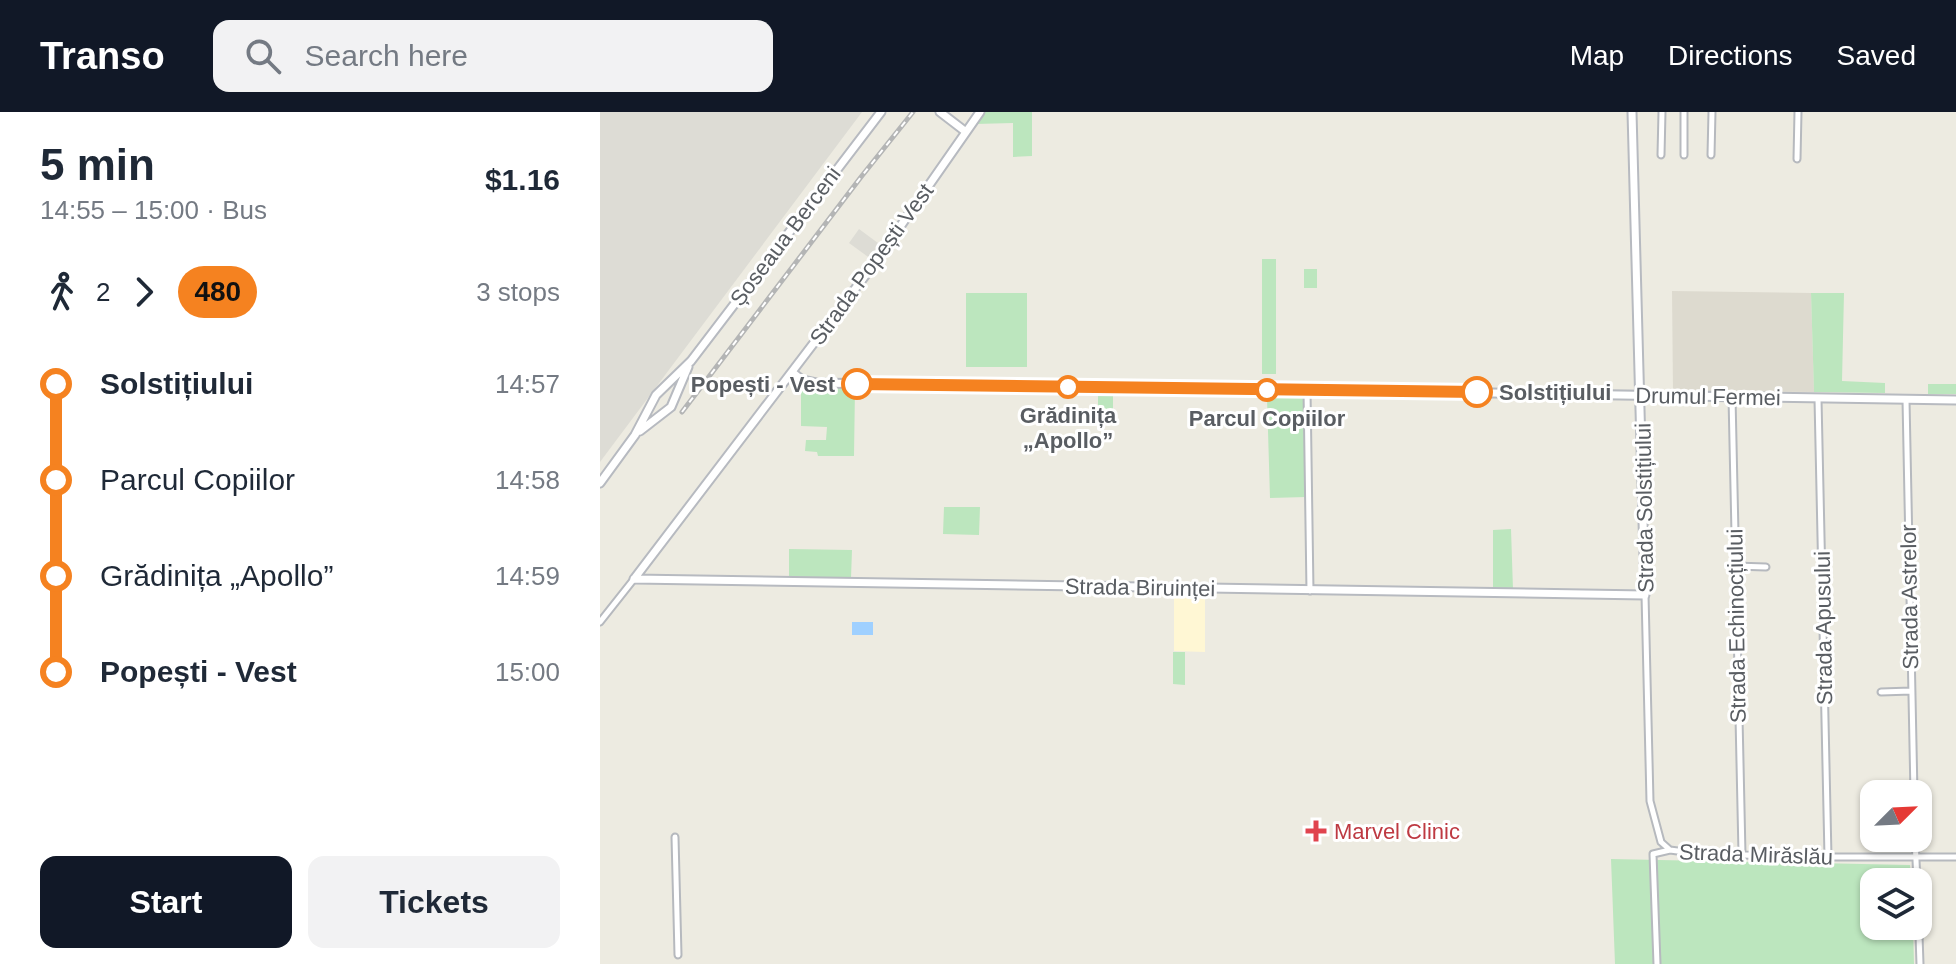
<!DOCTYPE html>
<meta charset="utf-8">
<style>
body{margin:0;font-family:Helvetica,sans-serif;background:#f2f2f3;color:#1f2937;height:100vh;display:flex;flex-direction:column;font-size:30px;white-space:nowrap}
*{box-sizing:border-box;margin:0}
p{font-size:26px;color:#747a83}
.icon{flex:none;width:44px;height:44px;fill:none;stroke:currentColor;stroke-width:2;stroke-linecap:round;stroke-linejoin:round}
.map{position:relative;flex:1;overflow:hidden}
.drawer{display:flex;flex-direction:column;background:#fff;width:600px}
.drawer>*{flex:none}
.badge{padding:0 16px;border-radius:26px;font-size:28px;line-height:52px}
.needle{width:52px;rotate:66deg}
.tools{position:absolute;left:1260px;top:668px;display:grid;gap:16px}
.tools a{display:grid;place-items:center;width:72px;height:72px;border-radius:16px;background:#fff;box-shadow:0 2px 6px #0004;font-size:40px}
.map>.badge{position:absolute;translate:-50% -50%;box-shadow:0 0 0 4px #fff}
.legs{display:flex;align-items:center;gap:12px;height:88px;padding:0 40px;font-size:26px}
.legs p{margin-inline-start:auto}
.head{display:flex;align-items:center;justify-content:space-between;height:136px;padding:0 40px}
h1{font-size:44px;font-weight:600;line-height:60px}
.cta{display:flex;gap:16px;margin-top:auto;padding:16px 40px}
.cta a{flex:1;height:92px;border-radius:16px;background:#111827;color:#fff;font-size:32px;font-weight:600;line-height:92px;text-align:center}
.cta a+a{background:#f2f2f3;color:#1f2937}
ul{padding:0 40px;list-style:none}
li{display:flex;align-items:center;gap:28px;height:96px;font-size:30px}
li i{display:grid;place-items:center;width:12px;height:100%;margin:0 10px;background:currentColor}
li i::after{content:'';width:20px;height:20px;margin:-10px;border:6px solid;border-radius:50%;background:#fff}
li p{margin-inline-start:auto}
li:first-child i{background:linear-gradient(#0000 50%,currentColor 0)}
li:last-child i{background:linear-gradient(currentColor 50%,#0000 0)}
header{display:flex;align-items:center;gap:48px;box-sizing:border-box;height:112px;padding:0 40px;background:#111827;color:#fff}
header strong{font-size:38px}
nav{display:flex;gap:44px;margin-inline-start:auto;font-size:28px}
.search{width:560px;height:72px;background:#f2f2f3;display:flex;align-items:center;gap:20px;box-sizing:border-box;padding:0 28px;border-radius:16px;color:#747a83;font-size:30px}
main{display:flex;flex:1;min-height:0}
.map>svg:first-child{display:block}
</style>
<header>
<strong>Transo</strong>
<div class="search"><svg class="icon" aria-label="search" viewBox="0 0 24 24"><circle cx="10" cy="10" r="6"/><path d="M15 15l6 6"/></svg>Search here</div>
<nav><a>Map</a><a>Directions</a><a>Saved</a></nav>
</header>
<main>
<section class="drawer">
<div class="head"><div><h1>5 min</h1><p>14:55 – 15:00 · Bus</p></div><b>$1.16</b></div>
<div class="legs"><svg class="icon" aria-label="walk" viewBox="0 0 24 24"><circle cx="13" cy="4" r="2"/><path d="M13 8l-2 6 4 7M11 14l-3 7M7 12l3-4h3l4 4"/></svg>2<svg class="icon" aria-label="forward" viewBox="0 0 24 24"><path d="M9 5l7 7-7 7"/></svg><b class="badge" style="background:#f58220;color:#111">480</b><p>3 stops</p></div>
<ul>
<li><i style="color:#f58220"></i><b>Solstițiului</b><p>14:57</p></li>
<li><i style="color:#f58220"></i><span>Parcul Copiilor</span><p>14:58</p></li>
<li><i style="color:#f58220"></i><span>Grădinița „Apollo”</span><p>14:59</p></li>
<li><i style="color:#f58220"></i><b>Popești - Vest</b><p>15:00</p></li>
</ul>
<div class="cta"><a>Start</a><a>Tickets</a></div>
</section>
<div class="map">
<svg width="1356" height="852" viewBox="0 0 1356 852">
<rect width="100%" height="100%" fill="#edebe1"/>
<path fill="#fff7d4" d="M574,481H605V540L574,539Z"/>
<path fill="#dddcd5" d="M0,0H262L0,350Z
M259,117L282,134L271,147L249,131Z"/>
<path fill="#dddacf" d="M1072,179L1211,181L1214,280L1073,279Z"/>
<path fill="#bce6be" d="M384,0H432V44L413,45V11L375,12Z
M662,147H676V262H662Z
M704,157H717V176H704Z
M366,181H427V255H366Z
M1211,181H1244L1242,269L1285,271V281L1214,280Z
M1328,272H1356V282H1328Z
M201,275L255,276L254,344H218L217,340L205,339L206,328H226L227,315L201,314Z
M498,284H513V304H498Z
M667,286H704L706,385L670,386Z
M344,395H380L379,423L343,422Z
M911,417L913,478H893V418Z
M189,437L252,438L251,466L189,465Z
M573,540H585V573L573,572Z
M1011,747L1310,753L1311,770H1274V814H1313L1314,852H1015Z"/>
<path fill="#9fd0ff" d="M252,510H273V523H252Z"/>
<g fill="none" stroke-linecap="round" stroke-linejoin="round">
<defs>
<path id="street" d="M1061,43L1062,0
M1084,43V0
M1111,43L1112,0
M1197,47L1198,0
M707,278L710,479
M1132,285L1142,742
M1218,287L1228,745
M1306,288L1314,682
M1135,454L1166,455
M1045,483L1050,689L1061,730L1070,738
M0,510L34,467
M1281,580L1311,579
M75,725L78,843
M1315,726L1317,770
M1318,794L1320,852
M1057,852L1053,742L1070,738L1100,742L1228,745H1356"/>
<path id="secondary" d="M340,0L366,20
M192,260L202,268L216,271L1356,288
M40,319L71,295L88,255
M0,371L35,323L56,283L91,249L281,0
M34,467L1045,483L1032,0
M34,467L274,152L380,0"/>
</defs>
<use href="#street" stroke="#b6b9be" stroke-width="9"/>
<use href="#secondary" stroke="#b7bac0" stroke-width="11"/>
<use href="#street" stroke="#fff" stroke-width="5"/>
<use href="#secondary" stroke="#fff" stroke-width="7"/>
<defs>
<path id="rail" d="M82,300L261,65L313,0"/>
</defs>
<use href="#rail" stroke="#b4b5b5" stroke-width="5"/>
<use href="#rail" stroke="#fff" stroke-width="2" stroke-dasharray="6" stroke-linecap="butt"/>
</g>
<g fill="none" stroke-linecap="round" stroke-linejoin="round">
<defs>
<path id="line-1" d="M257,272L877,280"/>
</defs>
<use href="#line-1" stroke="#fff" stroke-width="18"/>
<use href="#line-1" stroke="#f58220" stroke-width="12"/>
</g>
<g fill="#fff" stroke="#f58220" stroke-width="4">
<circle cx="257" cy="272" r="14"/>
<circle cx="468" cy="275" r="10"/>
<circle cx="667" cy="278" r="10"/>
<circle cx="877" cy="280" r="14"/>
</g>
<path fill="#e0444e" stroke="#fff" stroke-width="3" d="M712 707h8v8h8v8h-8v8h-8v-8h-8v-8h8z"/>
<g text-anchor="middle" stroke-width="6" stroke-linejoin="round" paint-order="stroke">
<g font-size="22" fill="#595d62" stroke="#fff">
<text transform="translate(185 124) rotate(-53)" y="8">Șoseaua Berceni</text>
<text transform="translate(271 152) rotate(-54)" y="8">Strada Popești Vest</text>
<text transform="translate(1108 284) rotate(1)" y="8">Drumul Fermei</text>
<text transform="translate(1044 396) rotate(-91)" y="8">Strada Solstițiului</text>
<text transform="translate(540 475) rotate(1)" y="8">Strada Biruinței</text>
<text transform="translate(1309 485) rotate(-91)" y="8">Strada Astrelor</text>
<text transform="translate(1136 514) rotate(-91)" y="8">Strada Echinocțiului</text>
<text transform="translate(1223 516) rotate(-91)" y="8">Strada Apusului</text>
<text transform="translate(1156 742) rotate(2)" y="8">Strada Mirăslău</text>
</g>
<g font-size="22" font-weight="bold" fill="#595d62" stroke="#fff">
<text x="235" y="280" text-anchor="end">Popești - Vest</text>
<text x="899" y="288" text-anchor="start">Solstițiului</text>
<text x="468" y="311">Grădinița<tspan x="468" dy="25">„Apollo”</tspan></text>
<text x="667" y="314">Parcul Copiilor</text>
</g>
<g font-size="22" fill="#be3a42" stroke="#fff" text-anchor="start">
<text x="734" y="727">Marvel Clinic</text>
</g>
</g>
</svg>
<div class="tools">
<a><svg class="needle" viewBox="-14 -14 28 28"><path d="M0-13l5 13h-10z" fill="#e53935"/><path d="M0 13l5-13h-10z" fill="#747a83"/></svg></a>
<a><svg class="icon" aria-label="layers" viewBox="0 0 24 24"><path d="M12 4l9 5-9 5-9-5zM3 14l9 5 9-5"/></svg></a>
</div>
</div>
</main>
